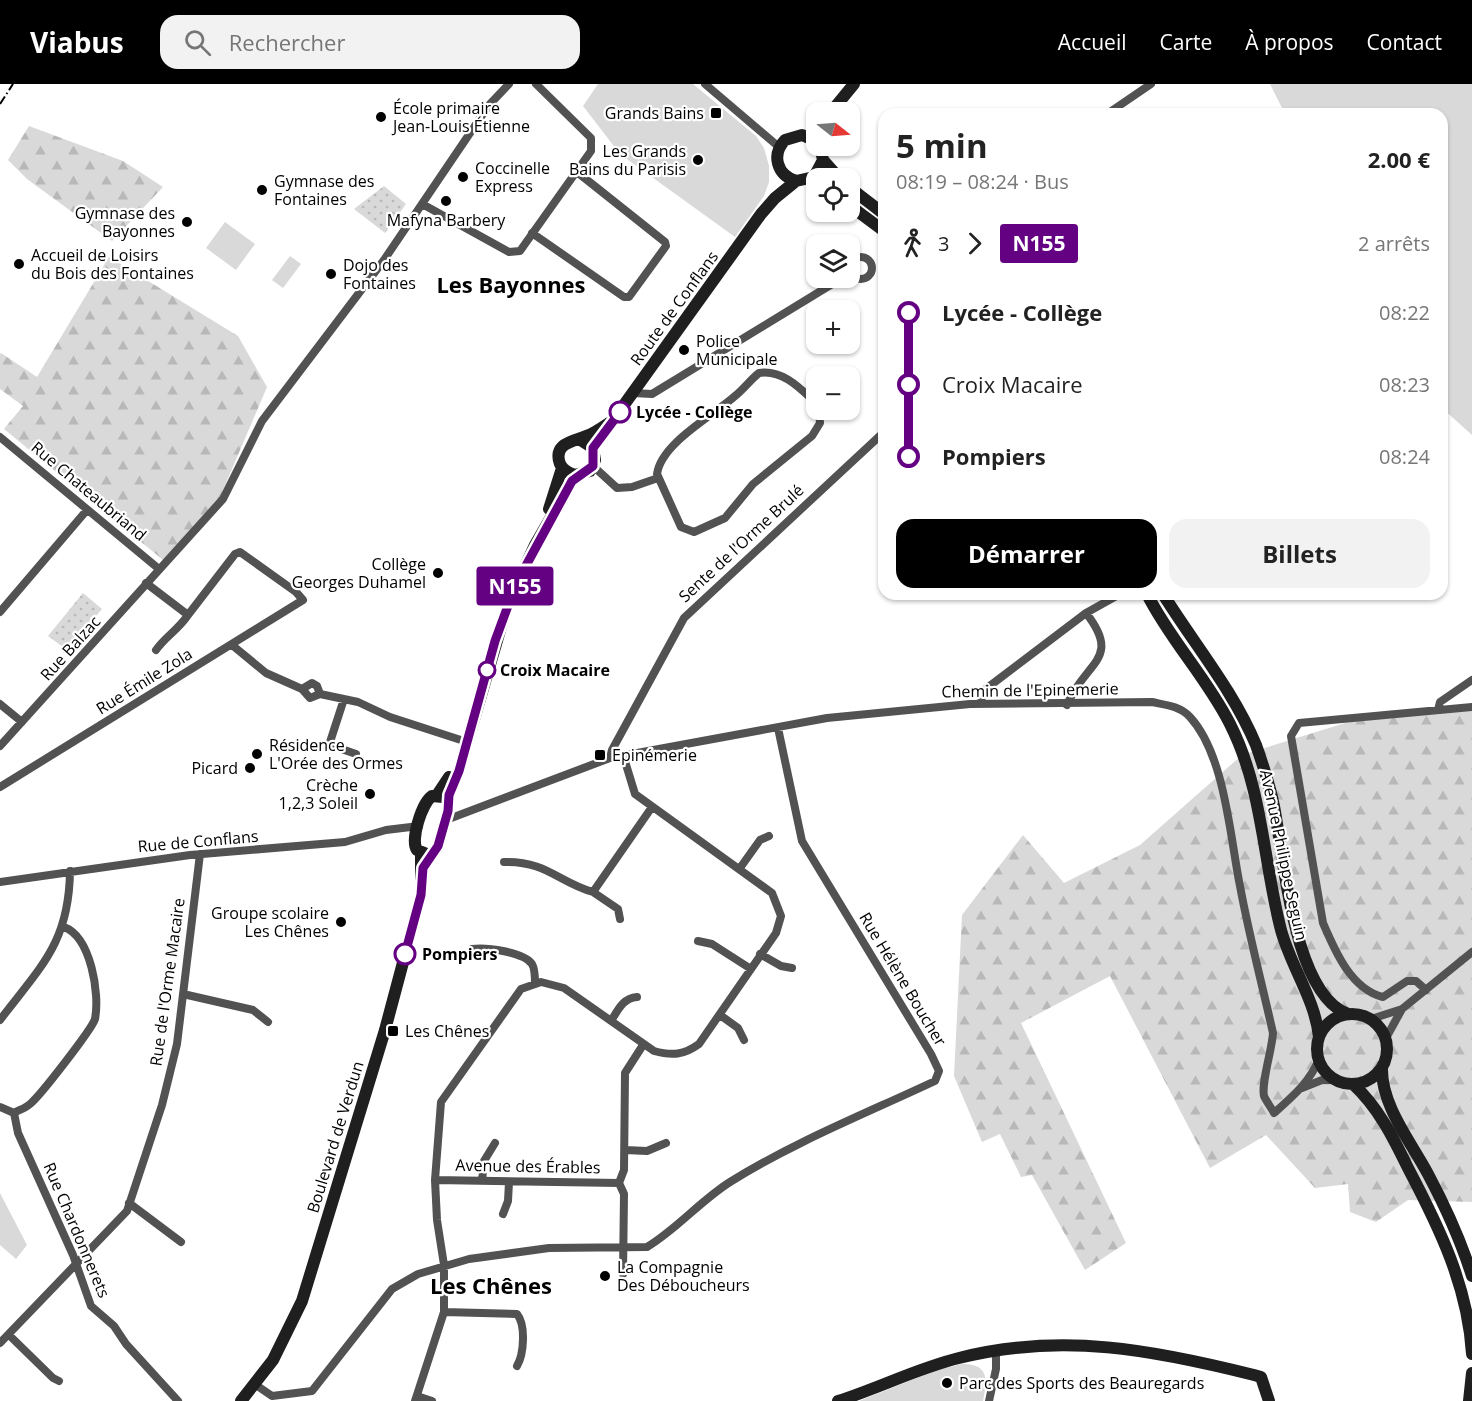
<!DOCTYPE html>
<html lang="fr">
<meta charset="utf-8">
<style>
body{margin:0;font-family:"Open Sans",sans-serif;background:#f2f2f2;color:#222;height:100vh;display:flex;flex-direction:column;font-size:22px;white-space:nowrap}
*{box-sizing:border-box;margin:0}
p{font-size:20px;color:#767676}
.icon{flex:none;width:33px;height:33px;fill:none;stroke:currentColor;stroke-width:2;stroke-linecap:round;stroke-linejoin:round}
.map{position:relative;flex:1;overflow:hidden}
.drawer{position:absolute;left:878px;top:24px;width:570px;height:492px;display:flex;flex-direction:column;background:#fff;border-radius:18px;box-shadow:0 2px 4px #0004}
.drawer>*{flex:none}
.badge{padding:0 12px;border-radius:4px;font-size:21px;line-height:39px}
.needle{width:39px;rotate:107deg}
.fabs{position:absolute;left:806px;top:18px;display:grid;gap:12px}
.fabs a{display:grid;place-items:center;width:54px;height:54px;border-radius:12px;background:#fff;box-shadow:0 2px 4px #0004;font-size:30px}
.map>.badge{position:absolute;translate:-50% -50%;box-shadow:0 0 0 3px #fff}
.legs{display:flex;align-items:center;gap:9px;height:66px;padding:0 18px;font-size:20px}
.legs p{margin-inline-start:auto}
.summary{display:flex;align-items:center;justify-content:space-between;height:102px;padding:0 18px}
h1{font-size:33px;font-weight:700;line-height:45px}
.primary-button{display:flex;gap:12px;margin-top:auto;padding:12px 18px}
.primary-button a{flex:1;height:69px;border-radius:18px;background:#000;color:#fff;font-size:24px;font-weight:700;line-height:69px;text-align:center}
.primary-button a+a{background:#f2f2f2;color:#222}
ul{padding:0 18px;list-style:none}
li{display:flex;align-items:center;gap:21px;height:72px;font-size:22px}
li i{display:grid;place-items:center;width:9px;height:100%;margin:0 8px;background:currentColor}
li i::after{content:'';width:15px;height:15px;margin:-8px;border:4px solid;border-radius:50%;background:#fff}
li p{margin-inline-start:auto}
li:first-child i{background:linear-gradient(#0000 50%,currentColor 0)}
li:last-child i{background:linear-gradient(currentColor 50%,#0000 0)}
header{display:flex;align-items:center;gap:36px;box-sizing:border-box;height:84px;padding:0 30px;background:#000;color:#fff}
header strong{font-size:28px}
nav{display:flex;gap:33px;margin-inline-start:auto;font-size:21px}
.search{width:420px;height:54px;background:#f2f2f2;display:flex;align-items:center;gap:15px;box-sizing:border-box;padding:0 21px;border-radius:18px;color:#767676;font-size:22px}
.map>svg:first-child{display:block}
</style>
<header>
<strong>Viabus</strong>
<div class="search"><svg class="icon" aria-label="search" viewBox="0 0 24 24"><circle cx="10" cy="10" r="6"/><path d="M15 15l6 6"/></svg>Rechercher</div>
<nav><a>Accueil</a><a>Carte</a><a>À propos</a><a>Contact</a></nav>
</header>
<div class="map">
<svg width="1472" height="1317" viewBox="0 0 1472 1317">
<defs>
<pattern id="forest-firs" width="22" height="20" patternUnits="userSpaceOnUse" patternTransform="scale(1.5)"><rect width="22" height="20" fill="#d9d9d9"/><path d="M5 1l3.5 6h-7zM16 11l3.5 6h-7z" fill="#b8b8b8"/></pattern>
<pattern id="park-dots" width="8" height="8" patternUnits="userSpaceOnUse" patternTransform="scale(1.5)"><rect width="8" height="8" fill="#d9d9d9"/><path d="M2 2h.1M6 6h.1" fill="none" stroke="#b8b8b8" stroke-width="1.8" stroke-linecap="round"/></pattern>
</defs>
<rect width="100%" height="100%" fill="#fff"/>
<path fill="#d9d9d9" d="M598,0H693L756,52L764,64L769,82V98L764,112L735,153L620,70L583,22Z
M1270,0H1472V351L1442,324V30H1285Z
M225,138L255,160L236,186L206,164Z
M290,172L301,180L283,204L272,196Z
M0,1109L27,1161L16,1175L0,1161Z
M962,1280C990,1280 987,1296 983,1317H859L937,1286Z"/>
<path fill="url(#forest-firs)" d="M29,42L123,77L163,103L112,157L27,95L8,76Z
M109,173L238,252L267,303L220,413L163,476L4,345L23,322L0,305V270L1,269L37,293Z
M1472,622V1118L1408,1116L1376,1138L1350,1128L1348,1100L1315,1104L1266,1051L1210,1084L1110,892L1021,939L1126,1159L1085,1186L1032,1091L1021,1093L1000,1050L982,1058L954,992L962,831L1023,751L1064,799L1140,761L1242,671L1384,627Z"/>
<path fill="url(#park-dots)" d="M384,102L406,120L385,149L354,125Z
M83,509L102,525L67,566L48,552Z"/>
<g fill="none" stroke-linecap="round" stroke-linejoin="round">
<path stroke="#525252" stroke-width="8" d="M705,0L779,63
M1107,30L1151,0
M424,121L509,168L520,167L591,67V54L536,0
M532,149L624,213H629L666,162L665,158L577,88
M850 184a11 11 0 1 1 22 0a11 11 0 1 1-22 0Z
M633,309L652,310L842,194
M816,319C800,304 782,285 759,289C750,296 744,305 735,312C714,331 661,359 657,390L681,443L694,448L725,434L753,400L812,352L820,339L819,326
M0,353L159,485
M593,382L617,404L632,403L658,394
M0,528L87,426
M232,561L266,589L302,605
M156,566C166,552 178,546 188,531
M320,610L317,602L312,599L302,605L310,614L320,610L358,618L390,633L467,658
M344,615L330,658L333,662L356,670
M0,620L22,638
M982,620L981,612L987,604L1086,529L1120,510
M1067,621C1084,578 1123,576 1086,529
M1438,626L1440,618L1472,596
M0,662L223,415L262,337L384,176L489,21L509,0
M610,674L612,666L684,534L884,348
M0,703L303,516L296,508L240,468L235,470L188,531L146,499
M446,736L610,674L827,634L970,620L1152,618C1166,621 1180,622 1190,633C1225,671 1230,753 1240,802C1249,851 1262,900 1273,949C1272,966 1261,999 1264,1012C1266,1017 1271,1023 1274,1029C1292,1013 1310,998 1319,975
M504,778C547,777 558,798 593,808L652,723
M740,784L760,756L769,752
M0,798L190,771L345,758L386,746L419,742
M593,808L618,825L620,835
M698,857L712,860L751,885
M472,865C486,863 524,868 532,880C535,885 535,893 535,899
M760,870L781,882L792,884
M1426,906L1416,897H1407L1383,913C1351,905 1335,867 1323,839L1291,652L1299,639L1472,623
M183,910L253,926L268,938
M720,931L738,944L744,956
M1371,935L1402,925L1472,868
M0,936C41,882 69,859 70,787
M611,937C618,926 623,914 637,913
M1386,954L1402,925
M1302,1004L1322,996H1336
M0,1023L14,1029
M14,1029L18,1049L73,1171L91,1222L114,1242L126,1260L178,1317
M14,1029C19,1026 26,1024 30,1020C40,1012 92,945 95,935C100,910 91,853 64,843
M625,1066L647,1067L666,1059
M435,1096L619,1099L624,1086L625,989L643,961
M482,1097L484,1077L495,1059
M619,1099L624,1110L623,1190
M129,1119L181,1158
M503,1130L508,1117L509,1098
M444,1228L517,1230C526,1241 524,1270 517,1282
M9,1251L53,1294L59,1297
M0,1259L127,1127L162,1021L177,960L200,770
M256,1301L272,1312L312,1307L392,1205L418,1190L469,1175L549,1164L647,1163C677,1145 700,1117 730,1098C794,1058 867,1029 935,997L939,987L931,970L802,757L778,644
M417,1312L432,1317
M415,1317L444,1228V1181L437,1136L435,1096L441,1018L521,905L541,898L564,904L654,967C672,972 684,971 699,960L776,849L781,832L772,809L635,710L624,674
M989,1317L996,1285V1267"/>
<path stroke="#1f1f1f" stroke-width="12" d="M831,28L854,0
M816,57L802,51L785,56C771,71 777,91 796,97L814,93L823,76L820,62
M823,76L839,94
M849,103L884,130
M849,121L884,147
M579,355L593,364L595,376L590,387L575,391C568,389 563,386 560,380C552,358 576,357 589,351C596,348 603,343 609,339
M593,364L761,130L775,114L796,97
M549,425L562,384
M1147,510C1170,556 1207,594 1230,640C1263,705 1263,777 1281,846C1291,883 1315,915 1319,953
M1163,510C1194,560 1233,606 1256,661C1263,681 1270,701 1274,722C1284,773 1293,910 1348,930
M437,711L449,693
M427,770L417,766C410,756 422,719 432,712L443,713
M422,784L438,762L448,727L449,711L459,687L508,519L535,461L572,397L580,391
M1317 965a35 35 0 1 1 70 0a35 35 0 1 1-70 0Z
M1382,984C1381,1021 1411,1058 1428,1090C1445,1122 1461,1157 1472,1192
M1353,1000C1378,1023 1393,1053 1408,1084C1439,1143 1468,1202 1472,1270
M241,1317L273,1276L302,1217L385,946L421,811V769
M838,1317C879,1304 918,1284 959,1274C1062,1248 1154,1266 1254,1291L1261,1293L1269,1317
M1469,1317L1472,1289"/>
<path stroke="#000" stroke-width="2" stroke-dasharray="9 3 1.5 3" stroke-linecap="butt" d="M0,20L13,0"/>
</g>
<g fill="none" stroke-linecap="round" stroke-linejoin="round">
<defs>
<path id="line-1" d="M405,870L421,811L423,784L438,762L448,727L449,711L459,687L495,557L516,500L572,397L593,382V364L620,328"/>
</defs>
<use href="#line-1" stroke="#fff" stroke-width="14"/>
<use href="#line-1" stroke="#640082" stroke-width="9"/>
</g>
<g fill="#000" stroke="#fff" stroke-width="2">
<rect x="710" y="23" width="12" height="12" rx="3"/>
<circle cx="381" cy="33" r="6"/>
<circle cx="698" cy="76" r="6"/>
<circle cx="463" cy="93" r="6"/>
<circle cx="262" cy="106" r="6"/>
<circle cx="446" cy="117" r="6"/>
<circle cx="187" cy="138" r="6"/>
<circle cx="19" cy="180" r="6"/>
<circle cx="331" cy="190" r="6"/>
<circle cx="684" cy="266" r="6"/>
<circle cx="438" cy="489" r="6"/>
<circle cx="257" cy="670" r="6"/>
<rect x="594" y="665" width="12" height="12" rx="3"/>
<circle cx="250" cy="684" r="6"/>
<circle cx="370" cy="710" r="6"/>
<circle cx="341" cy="838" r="6"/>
<rect x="387" y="941" width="12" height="12" rx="3"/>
<circle cx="605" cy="1192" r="6"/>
<circle cx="947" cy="1299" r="6"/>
</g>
<g fill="#fff" stroke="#640082" stroke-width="3">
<circle cx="620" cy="328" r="10"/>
<circle cx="487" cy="586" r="8"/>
<circle cx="405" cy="870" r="10"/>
</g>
<g text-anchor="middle" stroke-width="4.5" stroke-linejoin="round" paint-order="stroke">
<g font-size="16" fill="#000" stroke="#fff" text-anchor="start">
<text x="393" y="30">École primaire<tspan x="393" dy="18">Jean-Louis Étienne</tspan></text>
<text x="704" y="35" text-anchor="end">Grands Bains</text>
<text x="686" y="73" text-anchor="end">Les Grands<tspan x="686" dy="18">Bains du Parisis</tspan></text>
<text x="475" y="90">Coccinelle<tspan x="475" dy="18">Express</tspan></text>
<text x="274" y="103">Gymnase des<tspan x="274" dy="18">Fontaines</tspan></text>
<text x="175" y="135" text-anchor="end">Gymnase des<tspan x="175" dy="18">Bayonnes</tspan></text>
<text x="446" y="142" text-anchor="middle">Mafyna Barbery</text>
<text x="31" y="177">Accueil de Loisirs<tspan x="31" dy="18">du Bois des Fontaines</tspan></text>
<text x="343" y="187">Dojo des<tspan x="343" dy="18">Fontaines</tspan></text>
<text x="696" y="263">Police<tspan x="696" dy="18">Municipale</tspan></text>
<text x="426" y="486" text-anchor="end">Collège<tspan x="426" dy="18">Georges Duhamel</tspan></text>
<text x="269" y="667">Résidence<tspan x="269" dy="18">L'Orée des Ormes</tspan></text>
<text x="612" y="677">Epinémerie</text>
<text x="238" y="690" text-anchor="end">Picard</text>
<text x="358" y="707" text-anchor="end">Crèche<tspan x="358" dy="18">1,2,3 Soleil</tspan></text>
<text x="329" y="835" text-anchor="end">Groupe scolaire<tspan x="329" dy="18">Les Chênes</tspan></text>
<text x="405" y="953">Les Chênes</text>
<text x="617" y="1189">La Compagnie<tspan x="617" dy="18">Des Déboucheurs</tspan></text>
<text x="959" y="1305">Parc des Sports des Beauregards</text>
</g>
<g font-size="16" fill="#000" stroke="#fff">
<text transform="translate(674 224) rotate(-54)" y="6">Route de Conflans</text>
<text transform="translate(89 407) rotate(40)" y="6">Rue Chateaubriand</text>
<text transform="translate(741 459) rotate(-43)" y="6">Sente de l'Orme Brulé</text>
<text transform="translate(70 564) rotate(-48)" y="6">Rue Balzac</text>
<text transform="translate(144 597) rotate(-32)" y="6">Rue Émile Zola</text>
<text transform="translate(1030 606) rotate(-1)" y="6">Chemin de l'Epinemerie</text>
<text transform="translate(198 757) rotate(-5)" y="6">Rue de Conflans</text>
<text transform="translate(1284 771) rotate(78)" y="6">Avenue Philippe Seguin</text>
<text transform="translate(903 895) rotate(59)" y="6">Rue Hélène Boucher</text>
<text transform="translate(167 898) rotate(-82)" y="6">Rue de l'Orme Macaire</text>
<text transform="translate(335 1053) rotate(-73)" y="6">Boulevard de Verdun</text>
<text transform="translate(528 1082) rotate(1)" y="6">Avenue des Érables</text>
<text transform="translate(77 1146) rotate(67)" y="6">Rue Chardonnerets</text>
</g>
<g font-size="16" font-weight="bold" fill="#000" stroke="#fff" text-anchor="start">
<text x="636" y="334">Lycée - Collège</text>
<text x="500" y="592">Croix Macaire</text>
<text x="422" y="876">Pompiers</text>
</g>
<g font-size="22" font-weight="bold" fill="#000" stroke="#fff">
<text x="511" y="209">Les Bayonnes</text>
<text x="491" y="1210">Les Chênes</text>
</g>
</g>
</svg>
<div class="fabs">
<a><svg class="needle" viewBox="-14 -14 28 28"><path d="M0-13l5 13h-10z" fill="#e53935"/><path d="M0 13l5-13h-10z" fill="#767676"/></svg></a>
<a><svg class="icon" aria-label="locate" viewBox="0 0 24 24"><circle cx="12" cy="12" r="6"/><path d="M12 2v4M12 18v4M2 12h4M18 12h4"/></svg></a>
<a><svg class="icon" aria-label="layers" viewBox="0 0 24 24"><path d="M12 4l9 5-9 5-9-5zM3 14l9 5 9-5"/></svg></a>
<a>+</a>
<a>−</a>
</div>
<b class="badge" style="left:515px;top:502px;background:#640082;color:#fff">N155</b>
<section class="drawer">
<div class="summary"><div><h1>5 min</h1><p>08:19 – 08:24 · Bus</p></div><b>2.00 €</b></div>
<div class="legs"><svg class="icon" aria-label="walk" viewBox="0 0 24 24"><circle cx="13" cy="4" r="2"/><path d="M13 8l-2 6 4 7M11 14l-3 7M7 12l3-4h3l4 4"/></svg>3<svg class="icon" aria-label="forward" viewBox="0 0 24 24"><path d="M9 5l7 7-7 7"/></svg><b class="badge" style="background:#640082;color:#fff">N155</b><p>2 arrêts</p></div>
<ul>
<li><i style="color:#640082"></i><b>Lycée - Collège</b><p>08:22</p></li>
<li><i style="color:#640082"></i><span>Croix Macaire</span><p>08:23</p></li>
<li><i style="color:#640082"></i><b>Pompiers</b><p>08:24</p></li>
</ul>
<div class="primary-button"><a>Démarrer</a><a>Billets</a></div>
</section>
</div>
